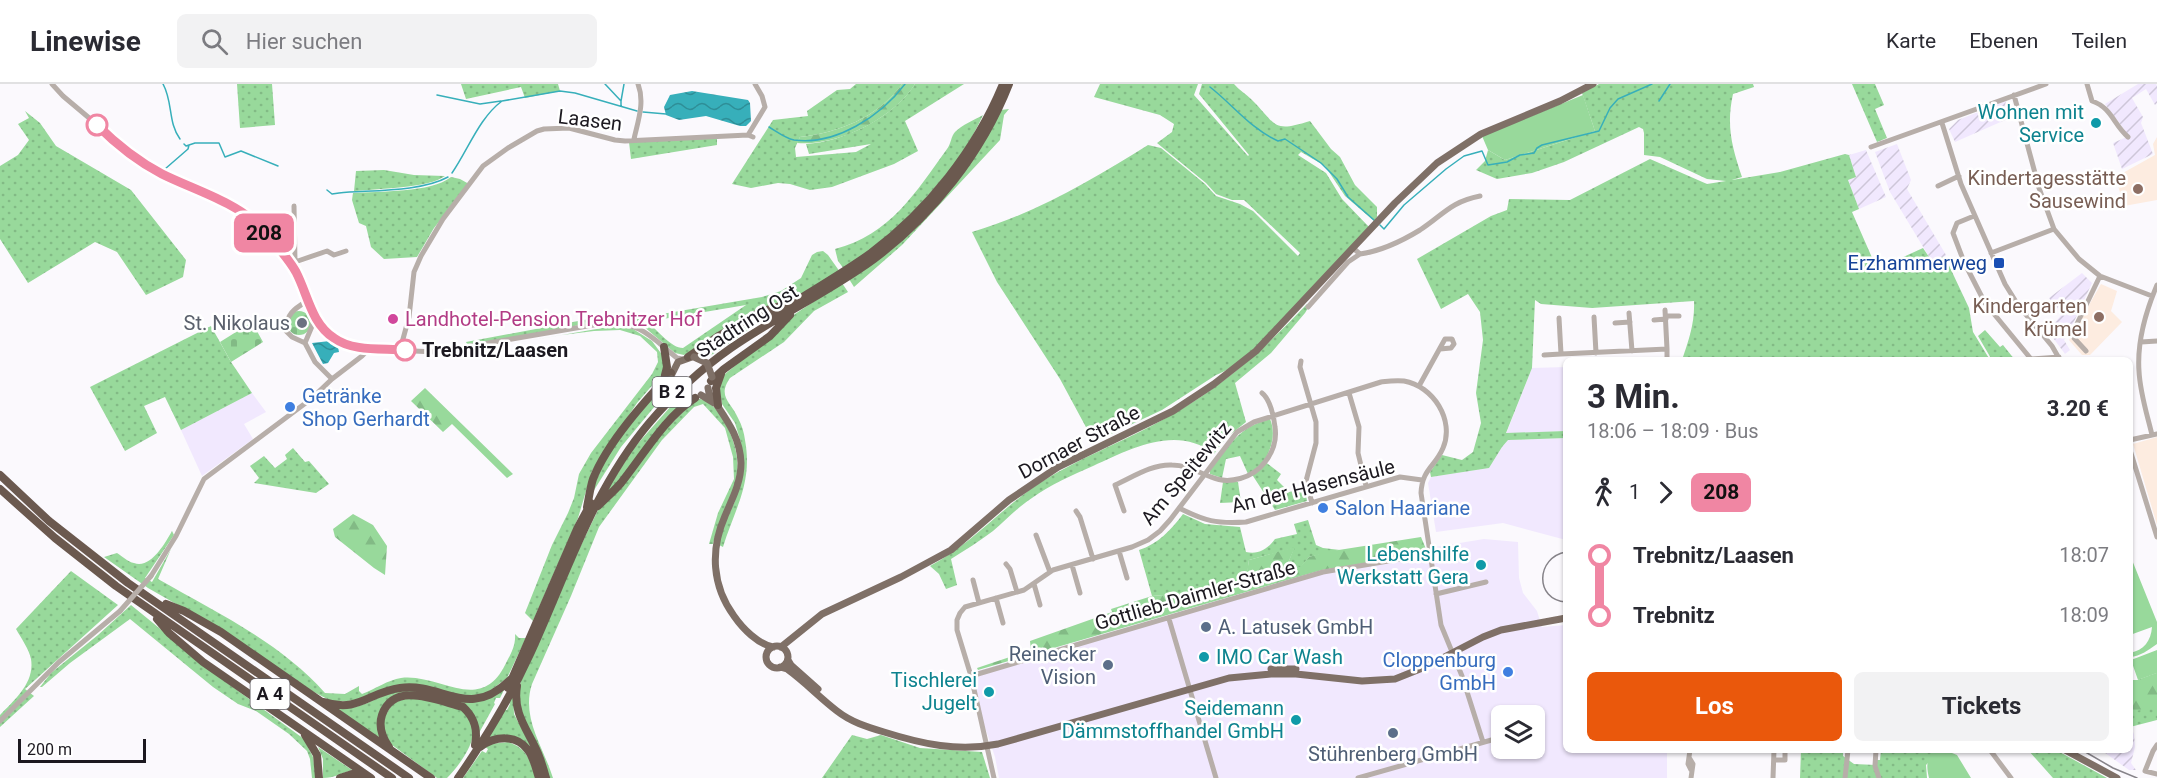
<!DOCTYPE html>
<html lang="de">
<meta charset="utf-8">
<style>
body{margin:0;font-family:Roboto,sans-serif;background:#f2f2f3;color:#2b2b33;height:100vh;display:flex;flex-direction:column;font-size:22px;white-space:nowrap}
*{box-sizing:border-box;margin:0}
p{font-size:20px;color:#7c7c81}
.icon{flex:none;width:33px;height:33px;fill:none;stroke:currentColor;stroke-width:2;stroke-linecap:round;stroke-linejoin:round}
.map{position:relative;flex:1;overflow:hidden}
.side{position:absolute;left:1563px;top:273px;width:570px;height:396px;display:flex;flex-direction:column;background:#fff;border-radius:9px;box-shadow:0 2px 4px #0004}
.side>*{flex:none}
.badge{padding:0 12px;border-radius:9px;font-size:21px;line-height:39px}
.buttons{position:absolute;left:1491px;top:621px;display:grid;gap:12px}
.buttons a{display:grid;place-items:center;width:54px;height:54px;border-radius:9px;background:#fff;box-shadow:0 2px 4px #0004;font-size:30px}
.scale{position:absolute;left:18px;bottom:15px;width:128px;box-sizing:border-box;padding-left:6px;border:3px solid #1c1920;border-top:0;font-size:16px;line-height:21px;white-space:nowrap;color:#1c1920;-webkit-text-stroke:4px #fff;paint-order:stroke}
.map>.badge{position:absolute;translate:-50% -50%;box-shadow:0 0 0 3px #fff}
.legs{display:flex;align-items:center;gap:9px;height:66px;padding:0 24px;font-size:20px}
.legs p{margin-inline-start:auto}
.overview{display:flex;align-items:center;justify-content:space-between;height:102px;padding:0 24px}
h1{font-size:33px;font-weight:700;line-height:45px}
.cta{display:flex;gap:12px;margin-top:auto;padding:12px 24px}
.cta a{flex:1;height:69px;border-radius:9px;background:#ea580c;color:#fff;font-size:24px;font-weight:700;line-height:69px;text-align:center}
.cta a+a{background:#f2f2f3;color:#2b2b33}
ul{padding:0 24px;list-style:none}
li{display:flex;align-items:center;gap:21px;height:60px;font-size:22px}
li i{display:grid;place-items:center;width:9px;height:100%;margin:0 8px;background:currentColor}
li i::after{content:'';width:15px;height:15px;margin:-8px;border:4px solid;border-radius:50%;background:#fff}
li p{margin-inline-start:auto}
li:first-child i{background:linear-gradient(#0000 50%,currentColor 0)}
li:last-child i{background:linear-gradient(currentColor 50%,#0000 0)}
header{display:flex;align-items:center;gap:36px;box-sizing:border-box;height:84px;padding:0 30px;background:#fff;border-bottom:2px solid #e1e1e2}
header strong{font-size:28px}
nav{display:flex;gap:33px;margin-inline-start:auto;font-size:21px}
.search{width:420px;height:54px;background:#f2f2f3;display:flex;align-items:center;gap:15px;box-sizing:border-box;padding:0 21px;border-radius:9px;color:#7c7c81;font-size:22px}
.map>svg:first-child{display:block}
</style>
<header>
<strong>Linewise</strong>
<div class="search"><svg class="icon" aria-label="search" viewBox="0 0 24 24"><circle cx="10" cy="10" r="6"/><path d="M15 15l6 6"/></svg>Hier suchen</div>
<nav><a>Karte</a><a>Ebenen</a><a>Teilen</a></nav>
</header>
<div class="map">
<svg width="2157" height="694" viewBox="0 0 2157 694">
<defs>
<pattern id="industrial-furrows" width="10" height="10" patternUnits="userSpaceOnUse" patternTransform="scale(1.5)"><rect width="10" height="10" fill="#f1e8fe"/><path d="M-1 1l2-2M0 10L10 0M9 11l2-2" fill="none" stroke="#cec6d9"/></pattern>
<pattern id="grass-dots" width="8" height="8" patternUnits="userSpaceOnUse" patternTransform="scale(1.5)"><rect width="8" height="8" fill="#98d99b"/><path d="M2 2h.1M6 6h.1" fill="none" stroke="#82ba85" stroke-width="1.8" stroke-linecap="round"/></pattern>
<pattern id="forest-firs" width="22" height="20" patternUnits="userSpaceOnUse" patternTransform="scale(1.5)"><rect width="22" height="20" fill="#98d99b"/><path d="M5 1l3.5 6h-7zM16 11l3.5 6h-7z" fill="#82ba85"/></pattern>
<pattern id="cemetery-stones" width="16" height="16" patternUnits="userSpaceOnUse" patternTransform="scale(1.5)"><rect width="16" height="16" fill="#98d99b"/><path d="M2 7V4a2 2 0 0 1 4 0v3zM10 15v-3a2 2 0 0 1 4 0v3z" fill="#82ba85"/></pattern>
<pattern id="water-waves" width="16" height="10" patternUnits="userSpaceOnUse" patternTransform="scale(1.5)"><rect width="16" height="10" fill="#37afba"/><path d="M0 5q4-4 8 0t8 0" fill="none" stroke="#2e8e97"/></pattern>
</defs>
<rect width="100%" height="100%" fill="#fbf9fd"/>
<path fill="#f1e8fe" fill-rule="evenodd" d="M1566,283V347L1506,350L1532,284Z
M252,309L266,328L244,340L253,355L202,392L181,346Z
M1566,354V456L1503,439L1436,448L1428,399L1431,393L1489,384L1502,363L1508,356Z
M1484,455L1518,458L1519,494L1523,509L1537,527L1542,543L1566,541V666H1667V694H999L995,673L967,590L1322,486L1424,467L1426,465L1435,463ZM1502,632H1534V664H1502Z"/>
<path fill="url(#industrial-furrows)" d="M2138,0H2156L2157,2V19L2155,21L2146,5L2132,14L2143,33L2141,39L2153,70L2122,85L2113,59L2129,52L2105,20Z
M2006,17L2012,33L1955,58L1949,45L1958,36Z
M1897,60L1911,96L1907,105L1946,171L1945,173L1931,176L1890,108L1875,68Z
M1866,66L1886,113L1859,125L1848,96L1856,93L1849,71Z
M2082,189L2092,199L2071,244L2065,249L2067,252L2064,256L2070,266L2065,270L2048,247L2062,230L2049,214Z
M2130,641L2134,650L2135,663L2131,679L2136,686H2129L2101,666H2130Z"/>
<path fill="#fdece0" d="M2157,53V116L2124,122L2116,95L2121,90L2155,71L2153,60Z
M2101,200L2117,207L2111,227L2122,238L2090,271H2082L2069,256Z
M2157,353V441L2133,360Z"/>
<path fill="url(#grass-dots)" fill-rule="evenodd" d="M237,0H272L275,41L240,44Z
M461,0H558L560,7L525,14L521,3L466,15Z
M856,0H902C877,34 840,48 800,53L795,64L796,73L856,68L871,60L809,70L806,60C844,58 894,33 915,0H964L905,37L918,67L894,80L832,103L810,106L790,100L778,99L751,104L732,100L773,36L808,32L807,27L837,6L850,5Z
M1100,0H1198L1194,11L1248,72L1249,71L1199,10L1202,0H1234C1239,6 1246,10 1252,16C1277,41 1272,49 1310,37L1331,65L1340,73L1355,101L1377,123V133L1374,137L1345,112L1325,82L1301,68L1298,71L1326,89L1342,115L1369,143C1345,169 1320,195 1296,221C1275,243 1245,281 1216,291L1162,326L1094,358L1060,295L997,198L972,148C1036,129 1092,96 1148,61L1161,64L1205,100L1216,112L1240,120L1253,127L1298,172L1300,169L1244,116H1232L1216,110L1206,99L1157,59L1172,48L1174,40L1160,31L1094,13Z
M1599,0H1753L1754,3L1733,10C1726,42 1732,63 1742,93L1732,96L1780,88L1845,70L1849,71L1856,93L1848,96L1859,125L1852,128L1877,185L1923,164L1931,176L1945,173L1969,224L1973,248L1990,276H1682C1689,256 1695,238 1694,217L1592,224L1541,220L1535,216L1532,284L1506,349L1566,347V354L1508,356L1502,363L1489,384L1431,393L1430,388L1442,371L1462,376L1473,368L1481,339L1476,309L1483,256L1480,228L1468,210L1441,225L1417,175L1491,132L1507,126L1509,115L1570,116L1650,75L1707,100L1726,97L1707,95L1660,73L1644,71V49L1643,45L1639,43L1564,78L1532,89L1497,95L1476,86L1485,77L1488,66L1505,76L1595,47L1582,9Z
M1852,0H1875L1884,21L1875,25L1887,54L1877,58Z
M1009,25L1004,31L1000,56L902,161L854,203L849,195L867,183L1001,26Z
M25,27L40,39L56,62L131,106L186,176L183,193L146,211L117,168L95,158L28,199L0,155V82L18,71L29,56L18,40L29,34Z
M983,31C964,73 933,111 900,143C883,158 862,171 844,185L838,177L835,165C890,151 916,108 947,65C951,60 951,52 955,48C962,41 974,36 983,31Z
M717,54V61L631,75L629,58Z
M384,86L414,91L445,92C430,104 374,105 354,107L356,87Z
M451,93L460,95L469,100L434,144L417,173L384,175L371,163L366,142L359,139L352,116L353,109C379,107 431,109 451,93Z
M823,167L828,171L840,188L789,217L774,221L684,271L675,269L643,242L644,239L656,231L762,213L781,207L801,194L812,171L817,168ZM746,221L683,264C671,264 659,247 649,240L651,237Z
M842,199L848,208L814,227L784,258L730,294C717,313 731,318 738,334C742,341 744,349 745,356C753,399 735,424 723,463L719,461L722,445L735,417L741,359L735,339L722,320L718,301L725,290L778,247L795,230Z
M1307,220L1308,224L1305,229L1271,269L1235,299L1246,338L1226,354L1214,370C1177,340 1130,365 1093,382C1072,391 1050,401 1032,414C1018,423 1006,436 993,447C980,457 965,466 951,475L957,501L946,505L939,490L930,482C972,460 1003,422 1043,397C1078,375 1117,360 1153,341C1217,308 1258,271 1307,220Z
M777,227L707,274L698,270L760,233Z
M646,230L635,239L626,237L606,236L468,262L466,258L610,231L636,234Z
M211,242L231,278L252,309L181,346L165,313L144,322L157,349L125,367L90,303Z
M614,242L633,245L652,257L663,272L664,278L662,290L637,319L592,387L578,434L533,537L525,529L552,461L568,429L574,414L579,390L591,369L652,290L658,278L657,268L640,252L620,246L594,247L562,251L451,270Z
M1985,246L2000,263L2003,261L2015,276H1992L1978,252Z
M668,296L670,304L621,363L591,411C604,366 638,332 668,296Z
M679,313L687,317L618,399L602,414L633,365Z
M700,315C711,317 721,330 726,340C753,395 726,409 713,460H709L718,429L734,395L733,373L725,344L703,320L694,323L662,356L599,443L571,512L532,600C521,634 543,662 553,694H548L517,618L521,596L568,488L599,424L661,350L695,316Z
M1270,335C1276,349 1272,364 1264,377L1281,390L1277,396L1289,408L1305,404L1307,417L1275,426L1253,392L1248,390L1240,372L1226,375L1222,394L1210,390V386C1229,361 1239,343 1270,335Z
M293,364L305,378L309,377L329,400L316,409L254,399L259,394L250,382L264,372L275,384L287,375L285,371Z
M1223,398H1238L1241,418L1220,419Z
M1183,430L1205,440L1240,443L1246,468C1258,471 1268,465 1275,455L1297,450L1294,440L1308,436L1316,461L1323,464L1340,466L1309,473L1300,484L1288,479L1294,464L1249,476L1246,500L1223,506L1152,512L1139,466C1158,460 1171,446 1183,430Z
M172,447L174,451L145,494L152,498L171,465L158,495C216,528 281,559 325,609L345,610L359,602V607L362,610C375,605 388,596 401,594C439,589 480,631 505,581C510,571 516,562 515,550L519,554H526L507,594L487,609L467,613L410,601L362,616L333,618L312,607L227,549L148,504L104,473L117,469C122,472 128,478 134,479C151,485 165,459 172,447Z
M71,487L118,521L25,605L34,612L0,643V631C14,616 35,599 31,575C29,565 21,554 16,545Z
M131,521L219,593L304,655L313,673L316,694H312L310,675L307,667L289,650L256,627L238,620L213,603L130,535L70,579L42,603H40L51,589L98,551Z
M2157,589V636L2130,643V596H2138Z
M505,604L500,614H496L494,619L495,620L479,649L475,633L464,622L418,609H406L392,614L382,625L378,645L381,656L332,622C339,622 347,624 355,623C373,619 388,606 407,606C450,606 459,632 505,604Z
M513,610L514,630L536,672L521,656L487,655L504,626H507L510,620L509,618Z
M413,612C424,615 455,621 463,626C489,643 461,680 447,694H437L388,658L382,637L393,619Z
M852,651L867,655L881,651L920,664L982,668L990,694H822Z
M508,658C528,665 529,675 536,694H463L482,667L486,669L488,665L485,663L490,660Z
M318,663L352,686C342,689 334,694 323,694V675Z
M1801,666H1843V672L1854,680L1876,681L1877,676H1880L1881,666H1947L1938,668L1926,681L1927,694H1800Z
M2028,666H2056L2107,694H2053Z"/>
<path fill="url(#forest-firs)" d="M902,0H915C894,34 837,63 797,59L800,53C840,48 877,34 902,0Z
M425,304L513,390L507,394L452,340L443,348L411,317Z
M353,430L373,441L387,462L385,491L374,484L335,453L333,445Z
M1421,453L1426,465L1419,470L1322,486L978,586L977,584L1031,566L1030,557L1112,528L1111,525L1152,512L1223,506L1245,500L1249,476L1295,463L1288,479L1300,483L1309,473L1326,468Z
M2157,589V624C2147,623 2140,628 2130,627V596H2138Z"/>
<path fill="url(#cemetery-stones)" d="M287 239a12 12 0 1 1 24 0a12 12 0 1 1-24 0Z
M252,238L263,258L231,278L220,258Z"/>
<path fill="#98d99b" d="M1583,11L1595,47L1505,76L1488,66L1482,52Z
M2130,471L2157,538V560C2148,566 2141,572 2130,573V569C2144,566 2151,557 2152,543L2130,551Z
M2157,566V589L2138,596L2131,576Z
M1947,667L1957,671L1971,694H1929C1925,677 1927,668 1947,667Z"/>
<path fill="url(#water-waves)" d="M692,7L748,16L750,19L751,37L746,42H740L706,32L679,36L666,31L664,23L670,11Z
M330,257L338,263L339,268L334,269L328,279L323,280L312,259Z"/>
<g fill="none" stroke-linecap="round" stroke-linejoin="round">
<path stroke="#37afba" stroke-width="1.5" d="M163,0C173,18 168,39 180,55
M605,0L621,17V22
M1210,3C1233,21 1251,45 1278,57L1285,55L1321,79L1337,95L1348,113L1374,136
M437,11L480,20L501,17
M621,17L624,0
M1659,17L1670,0
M643,28L666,30
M769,43C776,47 785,54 794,56C835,62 881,32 905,0
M184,60L186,62L195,59H219L225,73L241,67L278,82
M165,85L188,65L189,61
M452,89C468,66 479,34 502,17L560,7L575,9L637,27
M327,106L332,110L339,109C370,106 421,108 448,93
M1380,141L1384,145L1404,121L1446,85L1464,72L1482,67L1488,81L1507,78L1520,71L1534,69L1537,64L1542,61L1599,47L1610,24L1618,15L1652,0"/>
<path stroke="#b7aea9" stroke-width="5" d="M52,0L63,12L132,70L162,90L195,103L245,130L258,141L293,183L315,235L329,251L337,257L369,265L436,268L605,239C641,238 651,253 677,274L683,275
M2087,0L2092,17C2112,24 2113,40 2128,53
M2014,11L2039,104L2054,145L2079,175L2100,192L2152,212
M1942,39L1961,100L2005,200L2018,221L2052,262L2060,276
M748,51L765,23L762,12L755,0
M634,55C638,37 645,18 638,0
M1871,63L2046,0
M1938,102L1959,92
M1974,132L1957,139L1953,149L1964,178L1985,219L2031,275L2059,273
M1991,169L2054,145
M1360,170C1381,167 1402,157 1420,146C1443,131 1450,118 1480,112
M295,178L327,167L334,171L346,167
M293,183L295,178L294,122
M1308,223L1348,178L1360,170L1353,164
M1665,226L1667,265
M1629,229L1632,267
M1666,232H1679
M1594,233L1596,269
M1559,234L1561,270L1667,265V276
M315,235L305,259L315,278L332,295
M1654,236L1666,235
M1615,239L1630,238
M2141,258L2157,257
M305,259L292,253L286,247C286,230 294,225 307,217
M400,266L409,233L414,188L421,172L443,135L483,82L508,64L537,47L544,45L569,44L615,56L625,57L748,51L753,53
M2086,267L2074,254V246L2100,192
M1544,271L1561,270
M1301,277L1300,283L1316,338V359L1306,397L1312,419
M1419,302L1445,255H1452L1454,260L1451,264L1440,265
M1349,309L1359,343L1358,369L1366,402
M2152,351C2147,330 2140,309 2139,287C2137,259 2146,227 2157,201
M2130,356L2157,350
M2130,366L2157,453
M1179,424C1205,437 1216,440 1246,438L1400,393L1422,396
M1076,427L1080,433L1093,475
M1124,427L1115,401C1133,393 1152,380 1172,381C1186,381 1198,388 1211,393C1229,401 1253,394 1265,378C1273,368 1277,356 1275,343C1274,333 1270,315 1262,309
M1036,451L1050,488
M1119,467L1127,494
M1006,480L1010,485L1017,508
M1072,481L1080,509
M151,492L176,452L204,395L311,315L332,295L362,272L369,265
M973,496L979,519
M1034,500L1040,521
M1436,510L1486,498
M996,514L1003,539
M1169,535L1216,694
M971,592L1323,488L1430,470
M0,637L59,578L120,527
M1534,646L1537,651L1534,654
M2157,661L2153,667L2145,687L2157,690
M1690,666L1688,680L1691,686
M1876,666L1875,682L1879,694
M1990,666L2011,694
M1690,675L1693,680L1691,694
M1774,676H1785V666
M994,694L971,592L957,546V536L960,529L965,523L1024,506L1053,486L1132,463L1148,456L1160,447L1170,436L1237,348L1254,338L1381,298C1389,297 1396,296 1404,297C1433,302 1455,336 1443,364C1435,383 1422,385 1421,409L1441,541L1462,592L1483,658
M1358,694L1502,653
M1773,694L1774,666
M1845,694L1848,666"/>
<path stroke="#7f7067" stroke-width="7" d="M671,292L678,278L692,273
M708,304L709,309C724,333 740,350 741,379C741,399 732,415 725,432C710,466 712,502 734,532C743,545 758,560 773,563
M701,311L714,319
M766 573a11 11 0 1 1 22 0a11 11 0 1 1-22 0Z
M781,563L822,530L901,493L951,466L1009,416L1058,383L1173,327L1214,300L1256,267L1395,119L1437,79L1481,50L1560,17L1593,0
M788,576L791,581L818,605
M780,583L787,585C805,598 820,614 837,627C851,638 867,643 884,648C922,660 958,668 998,660L1229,594L1271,590H1296L1362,597L1395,595L1425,583L1483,553L1501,546L1566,534
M1271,585H1296
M2065,666L2117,694"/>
<path stroke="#6b594f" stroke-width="8" d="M771,233C804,211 839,192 871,169C928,126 976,66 1003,0
M688,273L717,253L760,228L783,221
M664,295L667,283L664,263
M711,297L724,285L770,252L790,231
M718,321L716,304L721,290
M0,391L49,437L128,499L409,694
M0,405L55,454L116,502L392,694
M598,422C606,414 614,407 621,399C642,373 666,332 695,314
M587,423C589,414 590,404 593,395C607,359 645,317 671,289
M166,520L184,527L221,548L431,694
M157,535L169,549L203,578L371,694
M517,602C513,626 524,641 534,661C540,672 543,683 546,694
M508,604L577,445L591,419
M324,618C359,629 369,608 400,604C443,598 468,637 510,596
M305,651L317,671L319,694
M389,663C382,653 378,643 382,631C394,596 438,617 463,623C475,634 478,646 475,661
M480,663C495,652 516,650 528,666C534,674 536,685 539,694
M340,694L352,690L366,692
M458,694C486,654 511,612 531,568C567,489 593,405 650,338C674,310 701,285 731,264C777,232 829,208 874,175C933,131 982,69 1009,0"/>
<path stroke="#868389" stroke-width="1.5" d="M1566,468C1536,473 1534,516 1566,518
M2082,666L2113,684L2137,694"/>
<path stroke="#b7aea9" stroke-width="5" d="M120,527L151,492"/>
<path stroke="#7f7067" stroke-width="7" d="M694,273L707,279L712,293
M671,295L676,307L688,313"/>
</g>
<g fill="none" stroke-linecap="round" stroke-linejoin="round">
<defs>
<path id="line-1" d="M97,41C115,59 139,78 162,90C192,105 236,118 259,142C271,155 287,172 296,188C308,211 311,239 334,254C353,268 383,264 405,266"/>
</defs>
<use href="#line-1" stroke="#fff" stroke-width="14"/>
<use href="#line-1" stroke="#f086a3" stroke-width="9"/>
</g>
<g fill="#0f9aa8" stroke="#fff" stroke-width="2">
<circle cx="2096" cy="39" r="6"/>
<circle cx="1481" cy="481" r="6"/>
<circle cx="1204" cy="573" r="6"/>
<circle cx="989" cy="608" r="6"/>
<circle cx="1296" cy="636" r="6"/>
</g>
<g fill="#fff" stroke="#f086a3" stroke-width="3">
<circle cx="97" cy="41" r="10"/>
<circle cx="405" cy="266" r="10"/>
</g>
<g fill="#8d6e63" stroke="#fff" stroke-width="2">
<circle cx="2138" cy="105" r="6"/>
<circle cx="2099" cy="233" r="6"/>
</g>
<rect fill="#1a4fb4" stroke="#fff" stroke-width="2" x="1993" y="173" width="12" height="12" rx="3"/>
<circle fill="#d1479c" stroke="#fff" stroke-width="2" cx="393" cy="235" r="6"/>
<circle fill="#6b7280" stroke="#fff" stroke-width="2" cx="302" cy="239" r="6"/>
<g fill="#3f7fe0" stroke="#fff" stroke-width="2">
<circle cx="290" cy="323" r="6"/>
<circle cx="1323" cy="424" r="6"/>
<circle cx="1508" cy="588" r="6"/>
</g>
<g fill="#5c6f8a" stroke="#fff" stroke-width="2">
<circle cx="1206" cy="543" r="6"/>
<circle cx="1108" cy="581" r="6"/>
<circle cx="1393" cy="649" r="6"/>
</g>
<g text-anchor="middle" stroke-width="5" stroke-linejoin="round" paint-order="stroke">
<g fill="#fff" stroke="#605e63" stroke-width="1.5">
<rect x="652.5" y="293" width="39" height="30" rx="4.5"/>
<rect x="250.5" y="595" width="39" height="30" rx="4.5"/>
</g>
<g font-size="18" font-weight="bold" fill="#1c1920">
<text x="672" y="314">B 2</text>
<text x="270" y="616">A 4</text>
</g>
<g font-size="20" fill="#0d838f" stroke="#fff" text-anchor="end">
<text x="2084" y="35">Wohnen mit<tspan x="2084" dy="23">Service</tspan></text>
<text x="1469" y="477">Lebenshilfe<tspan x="1469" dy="23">Werkstatt Gera</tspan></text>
<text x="1216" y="580" text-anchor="start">IMO Car Wash</text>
<text x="977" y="603">Tischlerei<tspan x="977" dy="23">Jugelt</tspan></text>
<text x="1284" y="631">Seidemann<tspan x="1284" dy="23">Dämmstoffhandel GmbH</tspan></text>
</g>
<g font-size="20" fill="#1c1920" stroke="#fff">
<text transform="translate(590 36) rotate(7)" y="7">Laasen</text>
<text transform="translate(747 237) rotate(-33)" y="7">Stadtring Ost</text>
<text transform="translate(1079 358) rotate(-28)" y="7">Dornaer Straße</text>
<text transform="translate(1186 389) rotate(-50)" y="7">Am Speitewitz</text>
<text transform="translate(1313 402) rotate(-14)" y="7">An der Hasensäule</text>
<text transform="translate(1195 511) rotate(-16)" y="7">Gottlieb-Daimler-Straße</text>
</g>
<g font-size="20" fill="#785e54" stroke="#fff" text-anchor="end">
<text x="2126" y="101">Kindertagesstätte<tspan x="2126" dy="23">Sausewind</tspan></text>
<text x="2087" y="229">Kindergarten<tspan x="2087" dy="23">Krümel</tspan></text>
</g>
<g font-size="20" fill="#164399" stroke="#fff" text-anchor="end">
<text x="1987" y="186">Erzhammerweg</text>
</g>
<g font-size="20" fill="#b23c85" stroke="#fff" text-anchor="start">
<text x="405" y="242">Landhotel-Pension Trebnitzer Hof</text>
</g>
<g font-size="20" fill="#5b616d" stroke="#fff" text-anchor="end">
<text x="290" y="246">St. Nikolaus</text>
</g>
<g font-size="20" font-weight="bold" fill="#1c1920" stroke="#fff" text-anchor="start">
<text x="422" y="273">Trebnitz/Laasen</text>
</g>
<g font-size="20" fill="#366cbe" stroke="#fff" text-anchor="start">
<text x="302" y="319">Getränke<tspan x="302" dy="23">Shop Gerhardt</tspan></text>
<text x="1335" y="431">Salon Haariane</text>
<text x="1496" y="583" text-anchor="end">Cloppenburg<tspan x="1496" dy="23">GmbH</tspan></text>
</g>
<g font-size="20" fill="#4e5e75" stroke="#fff" text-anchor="start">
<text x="1218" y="550">A. Latusek GmbH</text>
<text x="1096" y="577" text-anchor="end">Reinecker<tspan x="1096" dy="23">Vision</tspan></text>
<text x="1393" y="677" text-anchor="middle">Stührenberg GmbH</text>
</g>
</g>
</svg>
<div class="buttons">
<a><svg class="icon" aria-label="layers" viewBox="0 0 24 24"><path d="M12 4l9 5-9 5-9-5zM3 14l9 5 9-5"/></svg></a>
</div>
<div class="scale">200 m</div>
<b class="badge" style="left:264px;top:149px;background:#f086a3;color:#111">208</b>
<section class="side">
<div class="overview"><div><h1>3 Min.</h1><p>18:06 – 18:09 · Bus</p></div><b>3.20 €</b></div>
<div class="legs"><svg class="icon" aria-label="walk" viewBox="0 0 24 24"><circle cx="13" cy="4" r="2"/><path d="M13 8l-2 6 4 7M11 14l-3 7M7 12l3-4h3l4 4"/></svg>1<svg class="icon" aria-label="forward" viewBox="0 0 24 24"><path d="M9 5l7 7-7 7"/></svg><b class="badge" style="background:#f086a3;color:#111">208</b></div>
<ul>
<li><i style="color:#f086a3"></i><b>Trebnitz/Laasen</b><p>18:07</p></li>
<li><i style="color:#f086a3"></i><b>Trebnitz</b><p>18:09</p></li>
</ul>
<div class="cta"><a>Los</a><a>Tickets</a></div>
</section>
</div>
